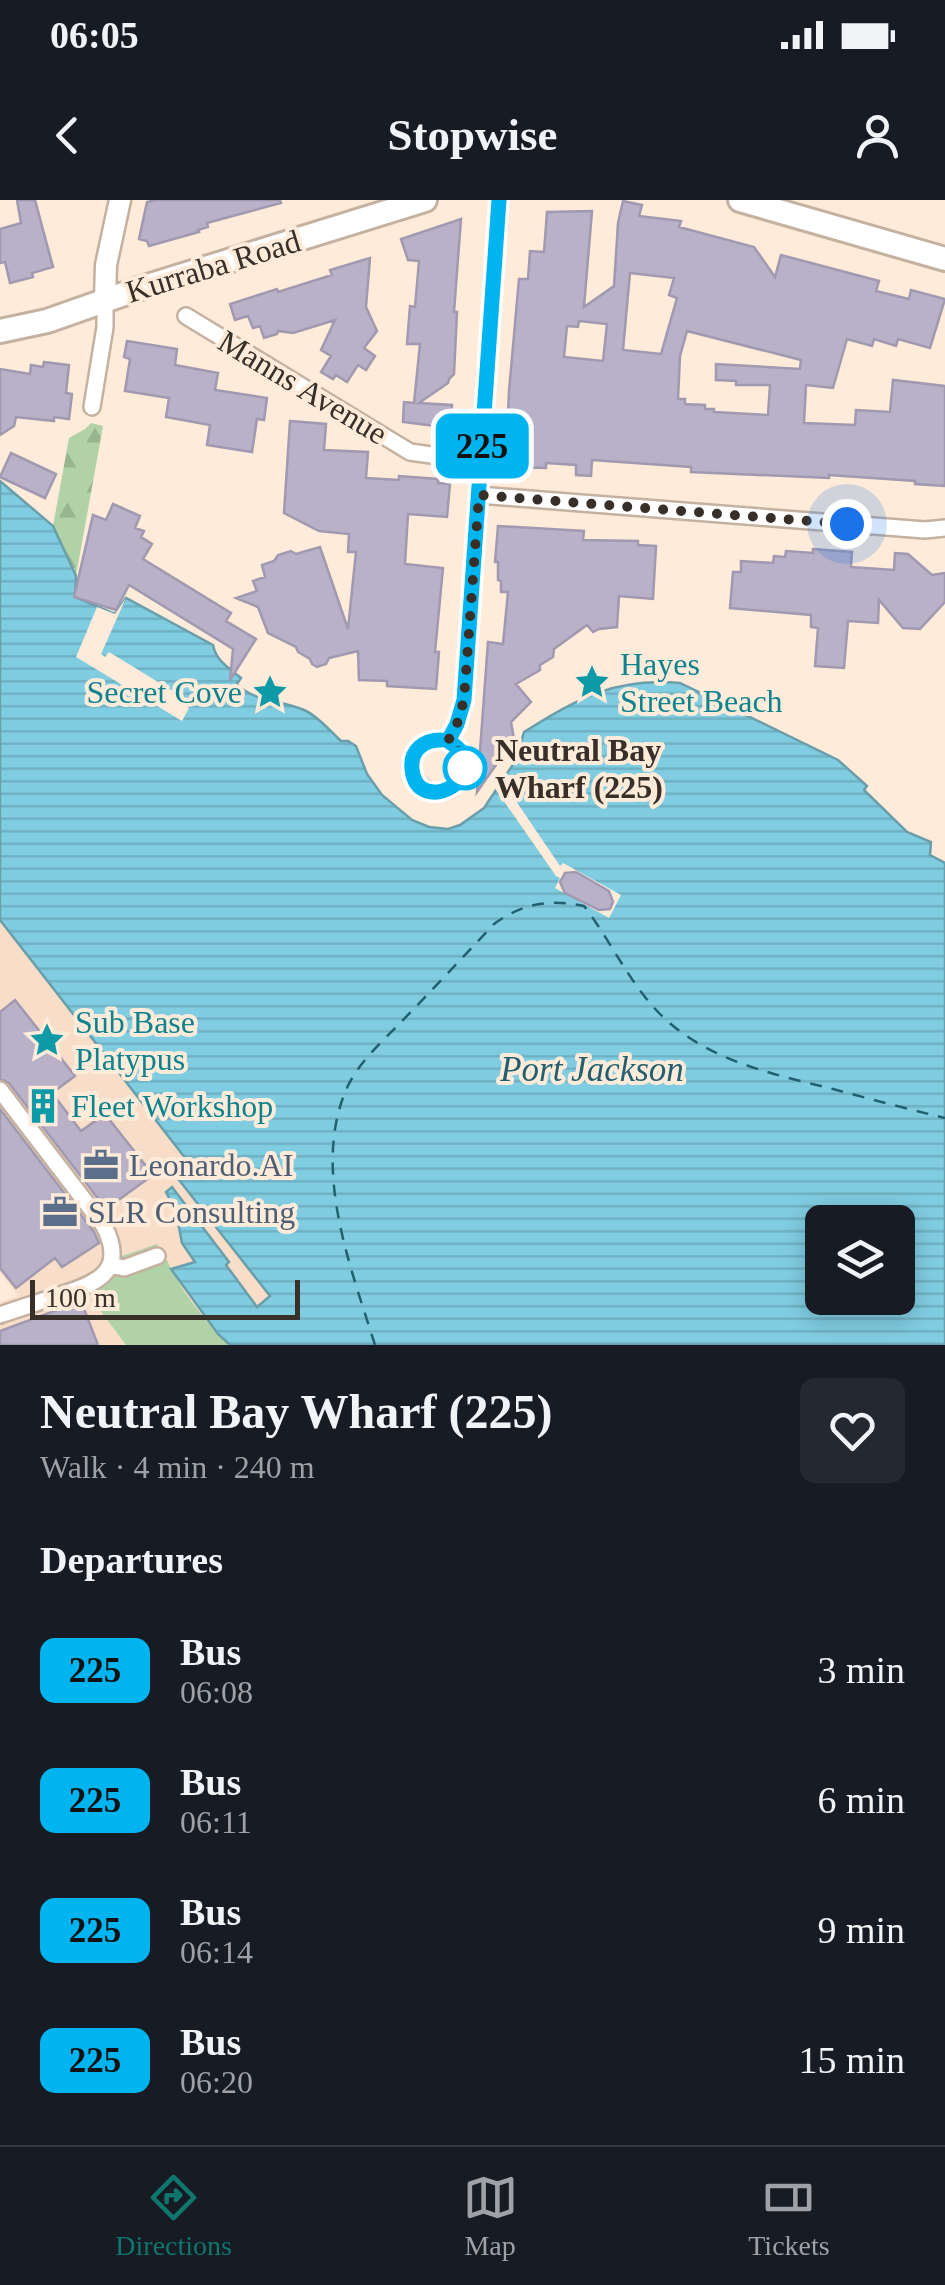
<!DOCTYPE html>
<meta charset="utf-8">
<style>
body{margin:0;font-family:"Times New Roman",serif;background:#242831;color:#f1f3f6;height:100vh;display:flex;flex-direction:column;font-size:38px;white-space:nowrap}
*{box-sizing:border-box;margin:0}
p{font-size:32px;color:#9ea1a6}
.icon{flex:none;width:55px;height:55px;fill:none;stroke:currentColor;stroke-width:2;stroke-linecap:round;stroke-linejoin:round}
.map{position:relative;height:1145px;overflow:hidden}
.panel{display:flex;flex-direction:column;background:#171b24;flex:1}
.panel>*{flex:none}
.badge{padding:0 20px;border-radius:15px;font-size:35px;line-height:65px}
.fabs{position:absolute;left:805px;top:1005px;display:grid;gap:20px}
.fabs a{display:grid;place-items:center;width:110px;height:110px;border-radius:15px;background:#171b24;box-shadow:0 5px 25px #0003;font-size:50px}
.scale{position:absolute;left:30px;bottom:25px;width:270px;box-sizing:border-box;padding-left:10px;border:5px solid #372f28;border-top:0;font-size:28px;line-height:35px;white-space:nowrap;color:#372f28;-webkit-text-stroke:8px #ffebd9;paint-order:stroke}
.you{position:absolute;width:50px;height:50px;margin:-25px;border:8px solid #fff;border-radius:50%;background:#1a73e8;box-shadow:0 0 0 15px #1a73e833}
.map>.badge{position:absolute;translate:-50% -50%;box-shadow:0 0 0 5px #fff}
h2{padding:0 40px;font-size:38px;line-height:90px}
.round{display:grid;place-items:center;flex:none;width:105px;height:105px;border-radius:15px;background:#242831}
.headline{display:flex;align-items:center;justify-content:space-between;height:170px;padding:0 40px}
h1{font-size:48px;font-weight:800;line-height:75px}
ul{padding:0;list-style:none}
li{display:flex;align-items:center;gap:30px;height:130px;padding:0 40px}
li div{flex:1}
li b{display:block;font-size:38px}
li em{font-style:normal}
li .badge{min-width:110px;font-weight:700;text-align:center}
.status{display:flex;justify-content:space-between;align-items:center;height:70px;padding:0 50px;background:#171b24;direction:ltr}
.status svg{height:28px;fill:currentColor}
header{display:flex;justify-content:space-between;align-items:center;height:130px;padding:0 40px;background:#171b24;font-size:45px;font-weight:800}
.dock{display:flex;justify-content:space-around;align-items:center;height:140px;border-top:2px solid #363941;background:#171b24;font-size:28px;color:#9ea1a6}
.dock a{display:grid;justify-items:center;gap:5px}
.dock .on{color:#0f766e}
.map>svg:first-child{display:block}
</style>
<div class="status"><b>06:05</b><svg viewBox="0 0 49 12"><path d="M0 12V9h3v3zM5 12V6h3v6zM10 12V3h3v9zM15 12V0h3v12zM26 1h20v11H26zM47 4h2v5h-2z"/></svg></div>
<header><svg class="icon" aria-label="back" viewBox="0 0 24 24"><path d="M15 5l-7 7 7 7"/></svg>Stopwise<svg class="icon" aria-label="person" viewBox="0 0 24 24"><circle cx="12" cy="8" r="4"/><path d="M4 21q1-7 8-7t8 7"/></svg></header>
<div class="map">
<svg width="945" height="1145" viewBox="0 0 945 1145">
<defs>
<pattern id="forest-firs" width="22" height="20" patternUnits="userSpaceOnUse" patternTransform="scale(2.5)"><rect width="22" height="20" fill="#b0d2a6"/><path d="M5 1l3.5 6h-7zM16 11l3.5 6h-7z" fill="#98b58f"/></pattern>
<pattern id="water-rules" width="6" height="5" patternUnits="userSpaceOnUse" patternTransform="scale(2.5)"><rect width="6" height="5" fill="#80cde2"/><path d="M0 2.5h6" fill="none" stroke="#6fb0c2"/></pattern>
</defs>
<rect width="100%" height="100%" fill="#ffebd9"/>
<path fill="#f8dec8" d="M0,720L186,960L173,972L271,1097L257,1107L225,1065L228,1061L172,987L166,992L176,1012L177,1026L196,1063L172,1070L218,1134L230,1145H0V1102L18,1096L0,1072Z"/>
<path fill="#b0d2a6" d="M157,1044L163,1060H167C180,1090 206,1123 230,1145H126L88,1094L98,1087L122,1056Z"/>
<path fill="url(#forest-firs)" d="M91,223L103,226L76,376L53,326L69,238L85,229Z"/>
<path fill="url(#water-rules)" stroke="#6a9eaa" stroke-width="2.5" fill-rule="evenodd" d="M0,281L53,326L76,376L75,397L115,414L126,398L213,445C216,461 229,468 241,478L237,484C254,502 281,500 304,510C318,516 330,531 341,541H348L356,546L367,574L382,595L412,620L429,627L448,629L460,625L484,608L516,560L524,532C577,499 615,477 680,483L838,560L867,586L864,590L907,632L931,642L930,655L945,663V1145H230L218,1134L171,1069L195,1062L182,1043L176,1012L166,992L172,987L229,1062L226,1065L257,1107L270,1096L172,971L186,959L0,720ZM822,1022H898V1098H822Z"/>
<path fill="#ffebd9" d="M126,398L101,454L105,457L109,452L176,493L173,498L189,508L182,521L76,457L97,407L115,414Z
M499,576L560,666L563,663L621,695L609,718L555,688L560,678L556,676L492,584Z"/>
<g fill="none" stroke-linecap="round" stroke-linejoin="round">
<path stroke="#22606f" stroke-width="2.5" stroke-dasharray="12 10" stroke-linecap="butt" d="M375,1145C351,1068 312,970 346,890C358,862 383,841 404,819C434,788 464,756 494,724C523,703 549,699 584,706C611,741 628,781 659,813C705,860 772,874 833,889C870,899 908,909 945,918"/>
</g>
<path fill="#b8b1c8" stroke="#a099af" stroke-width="2.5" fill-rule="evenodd" d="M17,0H35L53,67L32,73L33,77L10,83L5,62L0,63V29L21,23Z
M155,0H280L281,3L207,23L208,27L198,30L199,32L149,46L147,41L139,39L147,2Z
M623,1L642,5L639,16L681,21L679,27L754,47L775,77L781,55L879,81L876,91L909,99L911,90L945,99L930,148L898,139L896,146L874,139L872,146L847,139L833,188L806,185L804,223L855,225L856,210L890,212L893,180L945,186V286L915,284V281L829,275V278L691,272V267L592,260L591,276L576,275V265L546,263V268L510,267V260L503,253V242L507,239L509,191L519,79H528L530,51L544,52L547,12L592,11L584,107L614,86L618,23ZM630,73L674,78L669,95L677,98L661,154L623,150ZM579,121L607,124L603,161L564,157L567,126L578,127ZM687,131L801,160L800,169L716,164V180L736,181V185H770L768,215L714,212V209H705V205L685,204V199H678L680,156Z
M461,19L454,112H457L454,174L449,179L448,183L419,203L452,205L451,228L403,222L404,202L414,203L420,144H407L410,106L415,107L419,61L408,60L401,39Z
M370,58L366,107L377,131L364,148L375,156L366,170L358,165L347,182L336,175L333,179L321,172L331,156L321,150L335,120L293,133L278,131L277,134L264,138L260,126L253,128L248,116L235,120L230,104L277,89L278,92L332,75L330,70Z
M127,141L177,149L175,165L218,173L215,190L267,198L264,220L257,219L252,252L207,245L210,225L166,217L169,198L125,191L130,159L124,157Z
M44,162L69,165L66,193L72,194L69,219L54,217V221L16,217L14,226L0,235V169L30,174L31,165L43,167Z
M290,221L326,224L324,250L368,252L366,278L399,280V276L438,279V283L450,284L447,317L408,314L405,364L443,368L435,452H439L436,489L387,486V481L359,480L358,451L329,458L326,464L317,467L312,464L310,459L298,452L296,447L268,433L258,407L236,398L257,391L253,381L265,377L262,365L274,361L278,355L291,351L296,354L320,347L348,429L356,352H348L349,334L319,331L284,313Z
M11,253L56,274L45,298L0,277Z
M113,304L140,316L135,328L144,331L141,337L152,344L143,359L231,413L226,421L256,439L230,480L233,449L129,385L116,410L74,397L93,315L106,320Z
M498,326L584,331L583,340L638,341V345L656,346L653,399L619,396L617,427L599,429L593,432L587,425L554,449L553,457L540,465V470L516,484L531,502L511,522L516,551L505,552L477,592L488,442L503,444L508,392H501V381L498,380V362H495Z
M813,349L852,352L851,367L894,370L895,353L908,354L932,375L945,373V402L920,429L903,428L879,400L878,423L848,421L844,468L815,466L818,428L811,427V415L730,408L733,372H741V361L773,363L774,356L785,357L786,351L813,353Z
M576,672L609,691L613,702L610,709L599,710L565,693L560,682L565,673Z
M15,800L75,876L52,893L81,931L105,914L153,975L106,1009L9,883L0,879V812Z
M0,909L94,1032L99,1043L62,1067L55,1058L16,1088L0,1068Z
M81,1101L98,1145H0V1131Z"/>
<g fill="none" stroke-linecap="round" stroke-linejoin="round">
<defs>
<path id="minor" d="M186,116L410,252L481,262
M92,207L105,127V99
M479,295L925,330L945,328
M412 566a26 26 0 1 1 52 0a26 26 0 1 1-52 0Z
M448,541L457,523L464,500L499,0
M0,890L104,1026C127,1071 98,1083 60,1095C40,1102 20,1108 0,1115
M110,1065L124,1068L157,1056"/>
<path id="tertiary" d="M105,99L106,65L120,0"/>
<path id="secondary" d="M740,0L945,59
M0,131L47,121L141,88L425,0"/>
</defs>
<use href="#minor" stroke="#c4b1a0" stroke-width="20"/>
<use href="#tertiary" stroke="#c4b1a0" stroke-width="25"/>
<use href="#secondary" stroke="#c4b1a0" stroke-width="28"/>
<use href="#minor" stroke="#fff" stroke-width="15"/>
<use href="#tertiary" stroke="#fff" stroke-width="20"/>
<use href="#secondary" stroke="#fff" stroke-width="22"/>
</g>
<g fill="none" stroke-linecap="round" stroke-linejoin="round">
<defs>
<path id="line" d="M441,540C424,540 410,550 412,569C417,621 502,573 448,541L457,524L464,500L499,0"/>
</defs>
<use href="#line" stroke="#fff" stroke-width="22"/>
<use href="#line" stroke="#00b5ef" stroke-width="15"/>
<path stroke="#372f28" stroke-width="10" stroke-dasharray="0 18" d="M465,568L459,549L448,541L457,524L464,500L479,295L847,324"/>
</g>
<defs>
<symbol id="sight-bare" viewBox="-9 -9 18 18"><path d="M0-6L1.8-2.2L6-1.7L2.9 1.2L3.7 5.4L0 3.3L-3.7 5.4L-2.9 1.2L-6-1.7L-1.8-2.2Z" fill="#0f9aa8" stroke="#ffebd9" stroke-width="2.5" paint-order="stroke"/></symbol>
<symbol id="building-bare" viewBox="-9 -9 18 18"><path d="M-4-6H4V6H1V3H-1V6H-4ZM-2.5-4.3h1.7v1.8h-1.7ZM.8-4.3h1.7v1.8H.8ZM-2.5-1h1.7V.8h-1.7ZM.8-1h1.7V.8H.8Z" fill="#0f9aa8" stroke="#ffebd9" stroke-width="2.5" paint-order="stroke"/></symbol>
<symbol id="office-bare" viewBox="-9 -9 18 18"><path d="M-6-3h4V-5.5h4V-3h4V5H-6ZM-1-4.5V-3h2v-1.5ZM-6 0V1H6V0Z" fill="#5c6f8a" stroke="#ffebd9" stroke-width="2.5" paint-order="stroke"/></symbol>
</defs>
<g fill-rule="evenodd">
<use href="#sight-bare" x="567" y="457" width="50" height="50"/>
<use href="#sight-bare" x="245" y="467" width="50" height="50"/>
<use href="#sight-bare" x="22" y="815" width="50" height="50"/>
<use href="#building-bare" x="18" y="881" width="50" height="50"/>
<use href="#office-bare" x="76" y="940" width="50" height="50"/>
<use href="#office-bare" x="35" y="987" width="50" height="50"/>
</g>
<circle fill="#fff" stroke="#00b5ef" stroke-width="5" cx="465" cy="568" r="20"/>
<g text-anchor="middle" stroke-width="8" stroke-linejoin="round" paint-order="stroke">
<g font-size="32" fill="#372f28" stroke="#ffebd9">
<text transform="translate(213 66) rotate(-17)" y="11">Kurraba Road</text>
<text transform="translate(303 187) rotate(31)" y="11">Manns Avenue</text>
</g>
<g font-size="32" fill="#0d838f" stroke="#ffebd9" text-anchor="start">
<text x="620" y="475">Hayes<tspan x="620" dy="37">Street Beach</tspan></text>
<text x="242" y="503" text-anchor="end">Secret Cove</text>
<text x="75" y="833">Sub Base<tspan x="75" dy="37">Platypus</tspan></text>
<text x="71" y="917">Fleet Workshop</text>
</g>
<g font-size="32" font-weight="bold" fill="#372f28" stroke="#ffebd9" text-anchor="start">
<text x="495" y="561">Neutral Bay<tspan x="495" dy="37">Wharf (225)</tspan></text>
</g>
<g font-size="32" fill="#4e5e75" stroke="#ffebd9" text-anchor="start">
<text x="129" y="976">Leonardo.AI</text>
<text x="88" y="1023">SLR Consulting</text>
</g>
<g font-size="35" font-style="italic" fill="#22606f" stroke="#ffebd9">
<text x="592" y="881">Port Jackson</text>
</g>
</g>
</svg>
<div class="fabs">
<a><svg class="icon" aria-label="layers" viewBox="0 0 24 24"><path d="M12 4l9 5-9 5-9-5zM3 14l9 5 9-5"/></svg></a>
</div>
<div class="scale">100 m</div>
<div class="you" style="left:847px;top:324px"></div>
<b class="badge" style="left:482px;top:246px;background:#00b5ef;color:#111">225</b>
</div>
<section class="panel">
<div class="headline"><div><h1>Neutral Bay Wharf (225)</h1><p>Walk · 4 min · 240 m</p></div><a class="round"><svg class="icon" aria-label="heart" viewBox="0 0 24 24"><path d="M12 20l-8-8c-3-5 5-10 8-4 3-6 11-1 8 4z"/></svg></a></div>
<h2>Departures</h2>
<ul>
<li><span class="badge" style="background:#00b5ef;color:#111">225</span><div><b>Bus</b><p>06:08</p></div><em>3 min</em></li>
<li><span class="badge" style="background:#00b5ef;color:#111">225</span><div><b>Bus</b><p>06:11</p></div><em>6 min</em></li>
<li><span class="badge" style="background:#00b5ef;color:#111">225</span><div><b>Bus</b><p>06:14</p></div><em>9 min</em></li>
<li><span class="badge" style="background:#00b5ef;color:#111">225</span><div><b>Bus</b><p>06:20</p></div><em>15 min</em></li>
</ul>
</section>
<nav class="dock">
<a class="on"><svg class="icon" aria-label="directions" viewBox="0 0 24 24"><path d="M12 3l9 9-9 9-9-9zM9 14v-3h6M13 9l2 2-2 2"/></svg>Directions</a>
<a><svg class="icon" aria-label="map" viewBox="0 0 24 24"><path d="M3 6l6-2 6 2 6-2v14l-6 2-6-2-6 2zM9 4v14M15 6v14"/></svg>Map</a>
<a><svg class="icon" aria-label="tickets" viewBox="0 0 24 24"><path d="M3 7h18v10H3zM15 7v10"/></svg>Tickets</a>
</nav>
